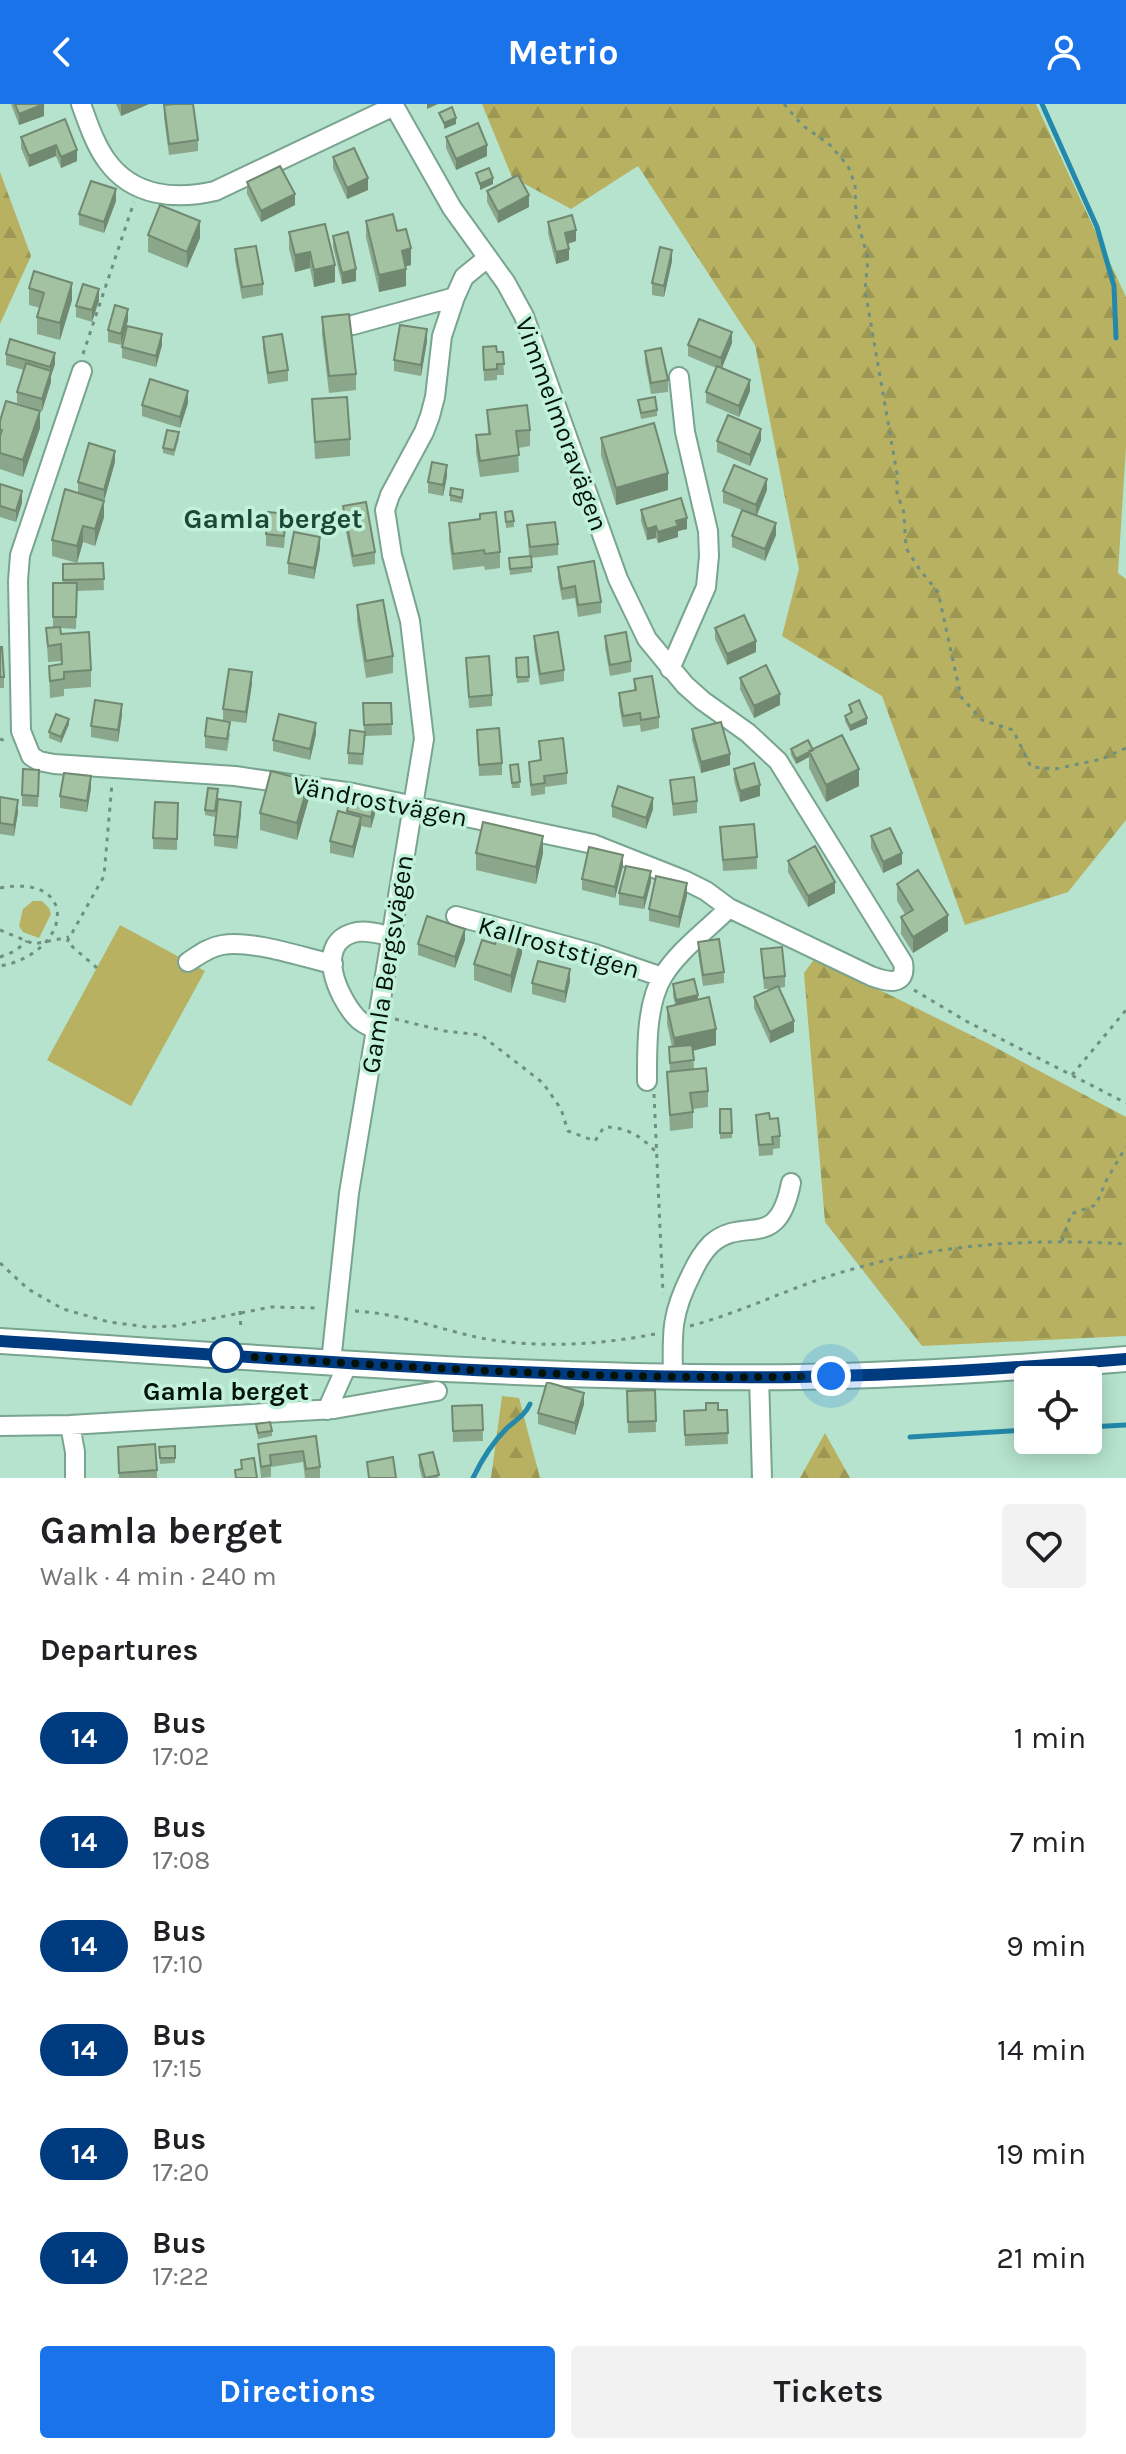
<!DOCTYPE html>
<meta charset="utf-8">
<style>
body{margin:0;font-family:Karla,sans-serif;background:#f2f2f2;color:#202124;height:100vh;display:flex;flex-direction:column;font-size:30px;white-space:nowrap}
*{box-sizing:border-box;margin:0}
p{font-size:26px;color:#757577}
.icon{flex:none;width:44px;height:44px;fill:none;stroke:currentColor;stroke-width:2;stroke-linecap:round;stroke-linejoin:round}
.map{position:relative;height:1374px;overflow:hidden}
.side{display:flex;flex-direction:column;background:#fff;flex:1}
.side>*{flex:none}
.badge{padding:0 16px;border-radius:26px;font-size:28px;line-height:52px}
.tools{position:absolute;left:1014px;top:1262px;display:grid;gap:16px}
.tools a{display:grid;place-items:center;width:88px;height:88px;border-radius:8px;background:#fff;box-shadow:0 4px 20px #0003;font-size:40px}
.you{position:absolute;width:40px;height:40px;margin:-20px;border:6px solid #fff;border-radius:50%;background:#1a73e8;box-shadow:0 0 0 12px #1a73e833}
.map>.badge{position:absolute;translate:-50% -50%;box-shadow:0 0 0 4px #fff}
h2{padding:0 40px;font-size:30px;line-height:72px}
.round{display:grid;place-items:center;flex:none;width:84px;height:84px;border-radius:8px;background:#f2f2f2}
.overview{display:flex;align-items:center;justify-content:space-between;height:136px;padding:0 40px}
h1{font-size:38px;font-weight:700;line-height:60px}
.primary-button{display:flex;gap:16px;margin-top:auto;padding:16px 40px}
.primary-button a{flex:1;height:92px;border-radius:8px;background:#1a73e8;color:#fff;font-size:32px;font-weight:700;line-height:92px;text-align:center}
.primary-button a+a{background:#f2f2f2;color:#202124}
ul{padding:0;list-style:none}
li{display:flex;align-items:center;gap:24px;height:104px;padding:0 40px}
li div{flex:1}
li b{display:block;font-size:30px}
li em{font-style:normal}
li .badge{min-width:88px;font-weight:700;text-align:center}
header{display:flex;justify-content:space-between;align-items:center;height:104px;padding:0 40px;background:#1a73e8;color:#fff;font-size:36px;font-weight:700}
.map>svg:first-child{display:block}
</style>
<header><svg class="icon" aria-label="back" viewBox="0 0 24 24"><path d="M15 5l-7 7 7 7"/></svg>Metrio<svg class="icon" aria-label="person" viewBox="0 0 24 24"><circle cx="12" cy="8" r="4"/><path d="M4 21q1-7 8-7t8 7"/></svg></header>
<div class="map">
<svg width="1126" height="1374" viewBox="0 0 1126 1374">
<defs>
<pattern id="forest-firs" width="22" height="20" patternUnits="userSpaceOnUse" patternTransform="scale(2)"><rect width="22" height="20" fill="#b7b161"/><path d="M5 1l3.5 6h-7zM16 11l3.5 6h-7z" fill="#9c9753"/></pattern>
</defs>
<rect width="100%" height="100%" fill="#b5e3ce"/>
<path fill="url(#forest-firs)" d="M482,0H1036L1126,193V343L1118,469L1126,475V716L1068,788L965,821L882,592L782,532L799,465L755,241L638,62L571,105L512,73Z
M0,68L31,152L0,220Z
M815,854L989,940L1126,1013V1232L922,1242L825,1118L804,869Z
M502,1292L519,1294L540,1374H491Z
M825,1329L850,1374H800Z"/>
<path fill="#b7b161" d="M33,797H42L49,804L51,810L39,834L23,828L19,822L23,805Z
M120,821L205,867L131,1002L47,956Z"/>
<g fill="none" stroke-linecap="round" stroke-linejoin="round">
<path stroke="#2388a9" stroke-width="5" d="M1042,0L1097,123L1114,182L1116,234
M1088,1323L1126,1321
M910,1333L1028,1326
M473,1374C481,1357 493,1338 507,1324C516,1316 525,1311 530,1300"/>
<defs>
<path id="minor" d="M81,0C88,19 95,41 107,57C133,93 176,96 215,87L394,2
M353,221L455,193
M82,267L20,451L18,477L21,627L31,652L39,657L54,660L235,672L353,689L593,740L684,776L706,787L729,804L871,872C887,878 907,883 903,859L778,657L748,629L703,597L685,581L647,535L618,475L524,212L506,179L452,104L393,0
M670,565L706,483L709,452L708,427L685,328L679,273
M456,812L592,849L662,873
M188,858C199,851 209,843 222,841C254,836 301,853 333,860
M377,926C370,923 361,919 356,913C338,893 314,840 353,829C364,825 379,830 390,832
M647,977C647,945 646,900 663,872C679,846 707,826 729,804
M331,1258L349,1089L424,635L410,517L392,451L385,406L390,391L424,328L430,312L435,293L442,232L455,193L464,173L486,155
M673,1272C672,1229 671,1210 691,1171C696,1160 703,1148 711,1140C745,1110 777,1150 791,1079
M759,1272L762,1374
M327,1306L348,1259
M70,1321L75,1348V1374
M0,1322L70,1321L334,1305L437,1287"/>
<path id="secondary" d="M0,1237C266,1254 533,1276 799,1273C908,1271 1017,1264 1126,1255"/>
</defs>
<use href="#minor" stroke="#78a490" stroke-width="22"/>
<use href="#secondary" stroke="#78a490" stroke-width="28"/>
<path stroke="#6f9081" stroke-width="3" stroke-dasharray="4 6" stroke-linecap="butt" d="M784,0L802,21L830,41L848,62L855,81L856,112L868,154L865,186L897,370V389L904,409L906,444L920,466L938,488L961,593L982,616L1013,626L1031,663L1055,665L1102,655L1126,644
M83,250L134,98
M0,635L8,638
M0,784C81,769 72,849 0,862
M0,826L34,840L69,833
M0,853L15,847L27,837
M97,864L67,838L104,772L112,679
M914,886L966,917L1126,999
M395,915L445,927L481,931L543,979L561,1005L568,1027L595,1037L604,1023C627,1023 641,1032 657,1049
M1072,971L1126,906
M654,990L663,1190
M1062,1137L1071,1110L1096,1101L1107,1075L1126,1043
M0,1159L28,1185L63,1205L109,1218L147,1223L175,1222L271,1203L320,1204
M240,1207L241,1227
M355,1207C395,1209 437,1224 476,1233C533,1245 600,1241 655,1230
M690,1222C743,1208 793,1182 846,1167C936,1140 1033,1134 1126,1140"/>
<use href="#minor" stroke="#fff" stroke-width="18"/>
<use href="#secondary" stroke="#fff" stroke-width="24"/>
</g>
<path fill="#8ba78b" d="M11,0H44V12L19,21Z
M116,0H149L121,12Z
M164,1L198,36V47L169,51L164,13Z
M65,15L77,57L61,64L56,52L29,63L21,44V33Z
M446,33L487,52L456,66L446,44Z
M333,53L368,86L347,95L333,64Z
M247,78L295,101L261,118L247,90Z
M487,87L529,103L498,119L487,98Z
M116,97L104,129L79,121V110Z
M366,117L397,127L411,161L405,162L406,182L379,188L366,133Z
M548,118L576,137L568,140L569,156L556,160L548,129Z
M289,128L335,178L314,183L310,164L295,168L289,145Z
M148,131L200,134L187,164L148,148Z
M333,132L356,177L342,180L333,143Z
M235,145L263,180V191L242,195L235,156Z
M672,157L664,193L652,191V179Z
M29,184L72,196L60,236L37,230V213L40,204L29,201Z
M99,196L92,218L76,213V202Z
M322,213L356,270V286L329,289L322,230Z
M128,216L121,241L108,238V226Z
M263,233L288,266V277L268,280L263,244Z
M427,237L421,272L394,267V256Z
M732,239L722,264L750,287L739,313L706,299V288L716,264L688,252V241Z
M162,241L156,263L122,254V243Z
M483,243L497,248H503L504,271H497V276L484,277Z
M645,247L668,276V288L651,290L645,258Z
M6,250L55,260L51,272V278L42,307L17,299V288L24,266L6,261Z
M312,295L350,335V352L315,355Z
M638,296L657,306V312L641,315Z
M188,299L180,324L142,312V301Z
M487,306L530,326V342L518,344L519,368L480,373L476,348V331L488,330Z
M0,317L40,324L23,373L0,365Z
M179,334L174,352L163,349V344Z
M601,334L668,386L616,401L601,351Z
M761,336L750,362L717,348V337Z
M115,358L104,397V413L95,442L83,438L77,459L52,452V436L78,389V378Z
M447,372L443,392L428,389V378Z
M0,380L22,399L16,418L0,413Z
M767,386L757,412L776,431L765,457L732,443V432L742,406L723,399V387Z
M450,391L463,392L462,399L450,397Z
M343,402L375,448V460L353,463L343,413Z
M641,406L687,425L678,427V433L658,439L656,434L647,436L641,417Z
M505,408L514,417V423L506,424Z
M449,419L500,448V464L485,466L484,462L453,466L449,436Z
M286,421L284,444L266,442V430Z
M527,421L558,440V451L531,454L532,468L510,471L509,454L529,452Z
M320,444L314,475L288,470V459Z
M103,459L104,486L77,487L76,525L60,524L61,530L91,566V583L64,585V592L50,594L49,562L61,561V557L48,558L46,524L53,523V479H63V460Z
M558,463L601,498V509L578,513L575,494L562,496L558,474Z
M357,501L393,552V569L366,574L357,517Z
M715,524L756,548L727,561L715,535Z
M534,532L564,566V577L540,581L534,544Z
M605,532L631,557V568L610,572L605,543Z
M0,543L4,573V584H0Z
M528,553L529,578L517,579L516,554Z
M466,554L492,591V602L469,604Z
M740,574L780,601L754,614L740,585Z
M634,575L659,613V624L641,628L640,621L623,623L619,601V589L634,587Z
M252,579L246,619L223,616V605Z
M363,599H391L392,631L365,632L363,661L348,660V649L364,628Z
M849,601L867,620L850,627L845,617V612L850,609Z
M122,611L118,638L91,633V622Z
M69,620L61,639L49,634V628Z
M692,625L730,661L701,669L692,636Z
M477,626L502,659V671L479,672Z
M230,629L227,647L205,644V632Z
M316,630L310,656L273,647V636Z
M539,637L567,669V680L545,683V690L531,692L529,658L540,657Z
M791,645H813L859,682L826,698L809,664V653L796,660L791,651Z
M518,660L520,684H512L510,666Z
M734,665L760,692L740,698L734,676Z
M670,676L697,697V709L673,712Z
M39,677L38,703L22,702V691Z
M91,684L87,708L60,704V692Z
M218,691L215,713L205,711V706Z
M0,693L18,708L14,732L0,730Z
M309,694L297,736L260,726V709Z
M178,699L177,746L153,745V734Z
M612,702L653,705L646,725L612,713Z
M347,707L375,710L371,724L361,722L353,754L330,749V737L347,709Z
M241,709L237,745L214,742V731Z
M720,723L757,753V765L723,767Z
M871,732L902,760L883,769L871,744Z
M476,749H543L536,780L476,766Z
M788,757L835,789L808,803L788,768Z
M623,762L615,794L582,786V775Z
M651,778L644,805L619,801V789Z
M897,780L948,827L913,849L901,830V813L905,810L897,797Z
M687,791L679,824L649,817V805Z
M465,836L455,864L418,851V840Z
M698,838L724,868V879L703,882L698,849Z
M761,845L785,872V883L779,884L794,928L770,939L754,904V893L771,885H764Z
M522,849L511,889L474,876V860Z
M570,877L565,899L532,890V879Z
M673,880L698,896L716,941L693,947L694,965L708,987V1003L693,1005V1024L670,1027L667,968H670L669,943H672L667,920V903L675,901L673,891Z
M720,1005H731L732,1034L720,1035Z
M756,1011L770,1015L780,1032V1044L773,1045V1051L759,1052Z
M655,1286L656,1328L628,1329L627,1287Z
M584,1300L575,1331L538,1320V1309Z
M482,1301L483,1337L453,1338L452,1302Z
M727,1306L728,1340L685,1342L684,1307Z
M256,1320L272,1327V1332L258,1335Z
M316,1332L320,1363V1374H305L303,1358L271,1363V1373L261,1374L258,1340Z
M175,1342V1359L160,1360L159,1343Z
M118,1343L157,1366V1374H119Z
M419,1351L439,1374H422L419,1362Z"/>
<path fill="#718871" d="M44,0V12L19,21V10Z
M121,0H149L121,12Z
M427,0H438L427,5Z
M456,14V20L444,25V19Z
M56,41V52L29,63V52Z
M487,41V52L456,66V55Z
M77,46V57L61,64V53Z
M368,74V86L347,95V84Z
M493,74V80L480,86V80Z
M116,85V97L104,129V118Z
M295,90V101L261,118V107Z
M529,91V103L498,119V108Z
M200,117V134L187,164V148Z
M576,126V137L565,140V129Z
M411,144V161L402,163V147Z
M569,145V156L556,160V148Z
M672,146V157L664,193V182Z
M310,148V164L295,168V151Z
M335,161V178L314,183V166Z
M356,165V177L342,180V169Z
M406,165V182L379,188V171Z
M72,179V196L60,236V219Z
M99,185V196L92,218V206Z
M128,205V216L121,241V230Z
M427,225V237L421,272V261Z
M732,228V239L721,266V254Z
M162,230V241L156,263V252Z
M55,249V260L51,272V278L42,307V295L50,269V263Z
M750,276V287L739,313V302Z
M188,287V299L180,324V313Z
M40,307V324L23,373V356Z
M761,325V336L750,362V351Z
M115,347V358L104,397V386Z
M447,361V372L443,392V381Z
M668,369V386L616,401V384Z
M767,375V386L756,412V401Z
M22,387V399L16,418V407Z
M104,397V413L95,442V425Z
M687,414V425L678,427V433L658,439V428L676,417Z
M776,419V431L765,457V445Z
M83,422V438L77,459V442Z
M656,422V434L647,436V425Z
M320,433V444L314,475V464Z
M756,537V548L727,561V550Z
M252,568V579L246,619V608Z
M780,590V601L754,614V602Z
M122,600V611L118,638V626Z
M867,614V620L850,627V622Z
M69,615V620L61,639V633Z
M316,619V630L310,656V645Z
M809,648V653L796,660V655Z
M730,650V661L701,669V658Z
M859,665V682L826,698V681Z
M91,672V684L87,708V697Z
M309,677V694L297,736V719Z
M760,681V692L740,698V687Z
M653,694V705L646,725V714Z
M18,696V708L14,732V721Z
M241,698V709L237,745V733Z
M375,699V710L371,724V713Z
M361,713V724L353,754V743Z
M543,732V749L536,780V763Z
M902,749V760L883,769V758Z
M623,751V762L615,794V783Z
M651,767V778L644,805V794Z
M835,778V789L808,803V792Z
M687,779V791L679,824V813Z
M948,811V827L913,849V833Z
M465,825V836L455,864V853Z
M522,832V849L511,889V872Z
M570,865V877L565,899V888Z
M698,891V902L676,907V896Z
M794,917V928L770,939V928Z
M716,925V941L674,951V934Z
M584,1289V1300L575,1331V1319Z"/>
<path fill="#a2c2a2" stroke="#718871" stroke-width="2" d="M15,0H44L19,10Z
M174,0H193L198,36L169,40L164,1Z
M452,3L456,14L444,19L439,9Z
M65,15L77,46L61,53L56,41L29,52L21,33Z
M478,19L487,41L456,55L446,33Z
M354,44L368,74L347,84L333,53Z
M280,62L295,90L261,107L247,78Z
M489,64L493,74L480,80L476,69Z
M518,71L529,91L498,108L487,87Z
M91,77L116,85L104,118L79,110Z
M160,101L200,117L187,148L148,131Z
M393,110L397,127L406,125L411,144L402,147L406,165L379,171L366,117Z
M572,111L576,126L565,129L569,145L556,148L548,118Z
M325,120L335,161L314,166L310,148L295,151L289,128Z
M348,128L356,165L342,169L333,132Z
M256,142L263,180L242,183L235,145Z
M660,143L672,146L664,182L652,179Z
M34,167L72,179L60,219L37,213L44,189L29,184Z
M83,180L99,185L92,206L76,202Z
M115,201L128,205L121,230L108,226Z
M349,210L356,270L329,272L322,213Z
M699,215L732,228L721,254L688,241Z
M400,221L427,225L421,261L394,256Z
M127,222L162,230L156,252L122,243Z
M282,230L288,266L268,269L263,233Z
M10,235L55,249L50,263L6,250Z
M496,242L497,248H503L504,260H497V265L484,266L483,243Z
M661,244L668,276L651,279L645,247Z
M26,259L51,267L42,295L17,288Z
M717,262L750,276L739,302L706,288Z
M150,275L188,287L180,313L142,301Z
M347,293L350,335L315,338L312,295Z
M655,293L657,306L641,309L638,296Z
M6,297L40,307L23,356L0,349V332L2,326H0V317Z
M527,301L530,326L516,327L519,351L480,357L476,331L490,330L487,306Z
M728,311L761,325L750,351L717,337Z
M654,319L668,369L616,384L601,334Z
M167,326L179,328L174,346L163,344Z
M89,339L115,347L104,386L78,378Z
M432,358L447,361L443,381L428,378Z
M734,361L767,375L756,401L723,387Z
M0,380L22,387L16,407L0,402Z
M451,384L463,386L462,394L450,391Z
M65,385L104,397L95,425L83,422L77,442L52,436Z
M681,394L687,414L676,417L678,422L658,428L656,422L647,425L641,406Z
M366,398L375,448L353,452L343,402Z
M742,406L776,419L765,445L732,432Z
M512,407L514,417L506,418L505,408Z
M268,408L286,410L284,432L266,430Z
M496,408L500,448L485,450L484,446L453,450L449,419L480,415V410Z
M555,418L558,440L530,443L527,421Z
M294,428L320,433L314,464L288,459Z
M531,452L532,463L510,465L509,454Z
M594,457L601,498L578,501L575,482L562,485L558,463Z
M103,459L104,475L63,476V460Z
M53,479H77L76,513H53Z
M383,496L393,552L366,557L357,501Z
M744,511L756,537L727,550L715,524Z
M60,523L61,530L89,528L91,566L64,568V575L50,577L49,562L62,560L61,540L48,542L46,524Z
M558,528L564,566L540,570L534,532Z
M626,528L631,557L610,561L605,532Z
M0,543H2L4,573H0Z
M489,552L492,591L469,593L466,554Z
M528,553L529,573H517L516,554Z
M766,561L780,590L754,602L740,574Z
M229,565L252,568L246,608L223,605Z
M652,572L659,613L641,616L640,609L623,612L619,589L636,586L634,575Z
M95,596L122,600L118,626L91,622Z
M859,596L867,614L850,622L845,612L852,608L849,601Z
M363,599H391L392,620L364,621Z
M56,610L69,615L61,633L49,628Z
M279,610L316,619L310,645L273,636Z
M207,614L230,618L227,635L205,632Z
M721,618L730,650L701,658L692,625Z
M499,624L502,659L479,661L477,626Z
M350,626L365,628L363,650L348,649Z
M842,631L859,665L826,681L809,647Z
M563,634L567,669L544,672L545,679L531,681L529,658L541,656L539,637Z
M808,636L813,646L796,655L791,645Z
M754,659L760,681L740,687L734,665Z
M518,660L520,678L512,679L510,661Z
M23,665L39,666L38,692L22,691Z
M271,667L309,677L297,719L260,709Z
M64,669L91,672L87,697L60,692Z
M694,673L697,697L673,700L670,676Z
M618,682L653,694L646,714L612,702Z
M208,684L218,685L215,707L205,706Z
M350,692L375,699L371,713L347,707Z
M0,693L18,696L14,721L0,719Z
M218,695L241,698L237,733L214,731Z
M155,698L178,699L177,735L153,734Z
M338,707L361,713L353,743L330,737Z
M483,718L543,732L536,763L476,749Z
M754,720L757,753L723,756L720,723Z
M890,724L902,749L883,758L871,732Z
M815,742L835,778L808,792L788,757Z
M589,743L623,751L615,783L582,775Z
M626,762L651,767L644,794L619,789Z
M918,766L948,811L913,833L901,813L913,806L897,780Z
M656,772L687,779L679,813L649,805Z
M427,812L465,825L455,853L418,840Z
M500,825L522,832L511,872L474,860L482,836L495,840Z
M719,835L724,868L703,871L698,838Z
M782,843L785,872L764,874L761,845Z
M538,857L570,865L565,888L532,879Z
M694,875L698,891L676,896L673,880Z
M778,882L794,917L770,928L754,893Z
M709,893L716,925L674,934L667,903Z
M692,941L694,956L670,959L669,943Z
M706,964L708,987L690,989L693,1008L670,1011L667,968Z
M720,1005H731L732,1029H720Z
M769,1009L770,1015L778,1014L780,1032L772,1033L773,1040L759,1041L756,1011Z
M547,1278L584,1289L575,1319L538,1309Z
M655,1286L656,1317L628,1318L627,1287Z
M706,1299H718V1306H727L728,1329L685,1331L684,1307L706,1306Z
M482,1301L483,1326L453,1327L452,1302Z
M270,1318L272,1327L258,1329L256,1320Z
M316,1332L320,1363L306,1365L303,1347L270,1351L271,1361L261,1363L258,1340Z
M155,1340L157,1366L119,1369L118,1343Z
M175,1342V1354H160L159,1343Z
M433,1348L439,1371L425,1374L419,1351Z
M393,1353L396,1374H369L367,1358Z
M254,1354L257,1374H236L235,1366L242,1365L241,1356Z"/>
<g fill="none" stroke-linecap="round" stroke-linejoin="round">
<defs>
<path id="line" d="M0,1237C266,1253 532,1276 799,1273C908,1271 1017,1264 1126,1255"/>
</defs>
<use href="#line" stroke="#fff" stroke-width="18"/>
<use href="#line" stroke="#003b80" stroke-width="12"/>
<path stroke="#03120b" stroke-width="8" stroke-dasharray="0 14.4" d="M226,1251C427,1265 629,1277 831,1272"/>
</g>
<circle fill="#fff" stroke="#003b80" stroke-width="4" cx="226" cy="1251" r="16"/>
<g text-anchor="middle" stroke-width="7" stroke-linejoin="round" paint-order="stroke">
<g font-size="26" fill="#03120b" stroke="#c2f1db">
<text transform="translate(562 320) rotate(70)" y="9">Vimmelmoravägen</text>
<text transform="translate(380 697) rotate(11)" y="9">Vändrostvägen</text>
<text transform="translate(559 843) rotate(16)" y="9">Kallroststigen</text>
<text transform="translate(387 860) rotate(-81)" y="9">Gamla Bergsvägen</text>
</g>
<g font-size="26" font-weight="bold" fill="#03120b" stroke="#c2f1db">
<text x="226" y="1296">Gamla berget</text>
</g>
<g font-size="28" font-weight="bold" fill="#1c4736" stroke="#c2f1db">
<text x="273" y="424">Gamla berget</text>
</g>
</g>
</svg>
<div class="tools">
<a><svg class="icon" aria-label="locate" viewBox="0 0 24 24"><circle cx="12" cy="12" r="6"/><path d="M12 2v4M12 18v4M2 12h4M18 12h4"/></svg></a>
</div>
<div class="you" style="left:831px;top:1272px"></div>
</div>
<section class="side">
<div class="overview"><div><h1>Gamla berget</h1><p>Walk · 4 min · 240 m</p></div><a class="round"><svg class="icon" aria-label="heart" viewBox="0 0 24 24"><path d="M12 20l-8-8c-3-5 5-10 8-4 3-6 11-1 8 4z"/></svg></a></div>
<h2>Departures</h2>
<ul>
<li><span class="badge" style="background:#003b80;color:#fff">14</span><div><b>Bus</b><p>17:02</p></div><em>1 min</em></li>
<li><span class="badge" style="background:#003b80;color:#fff">14</span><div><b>Bus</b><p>17:08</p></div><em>7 min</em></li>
<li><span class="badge" style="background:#003b80;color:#fff">14</span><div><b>Bus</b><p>17:10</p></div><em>9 min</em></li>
<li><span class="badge" style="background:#003b80;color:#fff">14</span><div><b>Bus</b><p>17:15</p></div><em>14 min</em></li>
<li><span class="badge" style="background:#003b80;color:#fff">14</span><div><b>Bus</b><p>17:20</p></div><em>19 min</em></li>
<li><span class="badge" style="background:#003b80;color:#fff">14</span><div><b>Bus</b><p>17:22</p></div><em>21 min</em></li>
</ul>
<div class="primary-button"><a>Directions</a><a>Tickets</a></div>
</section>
